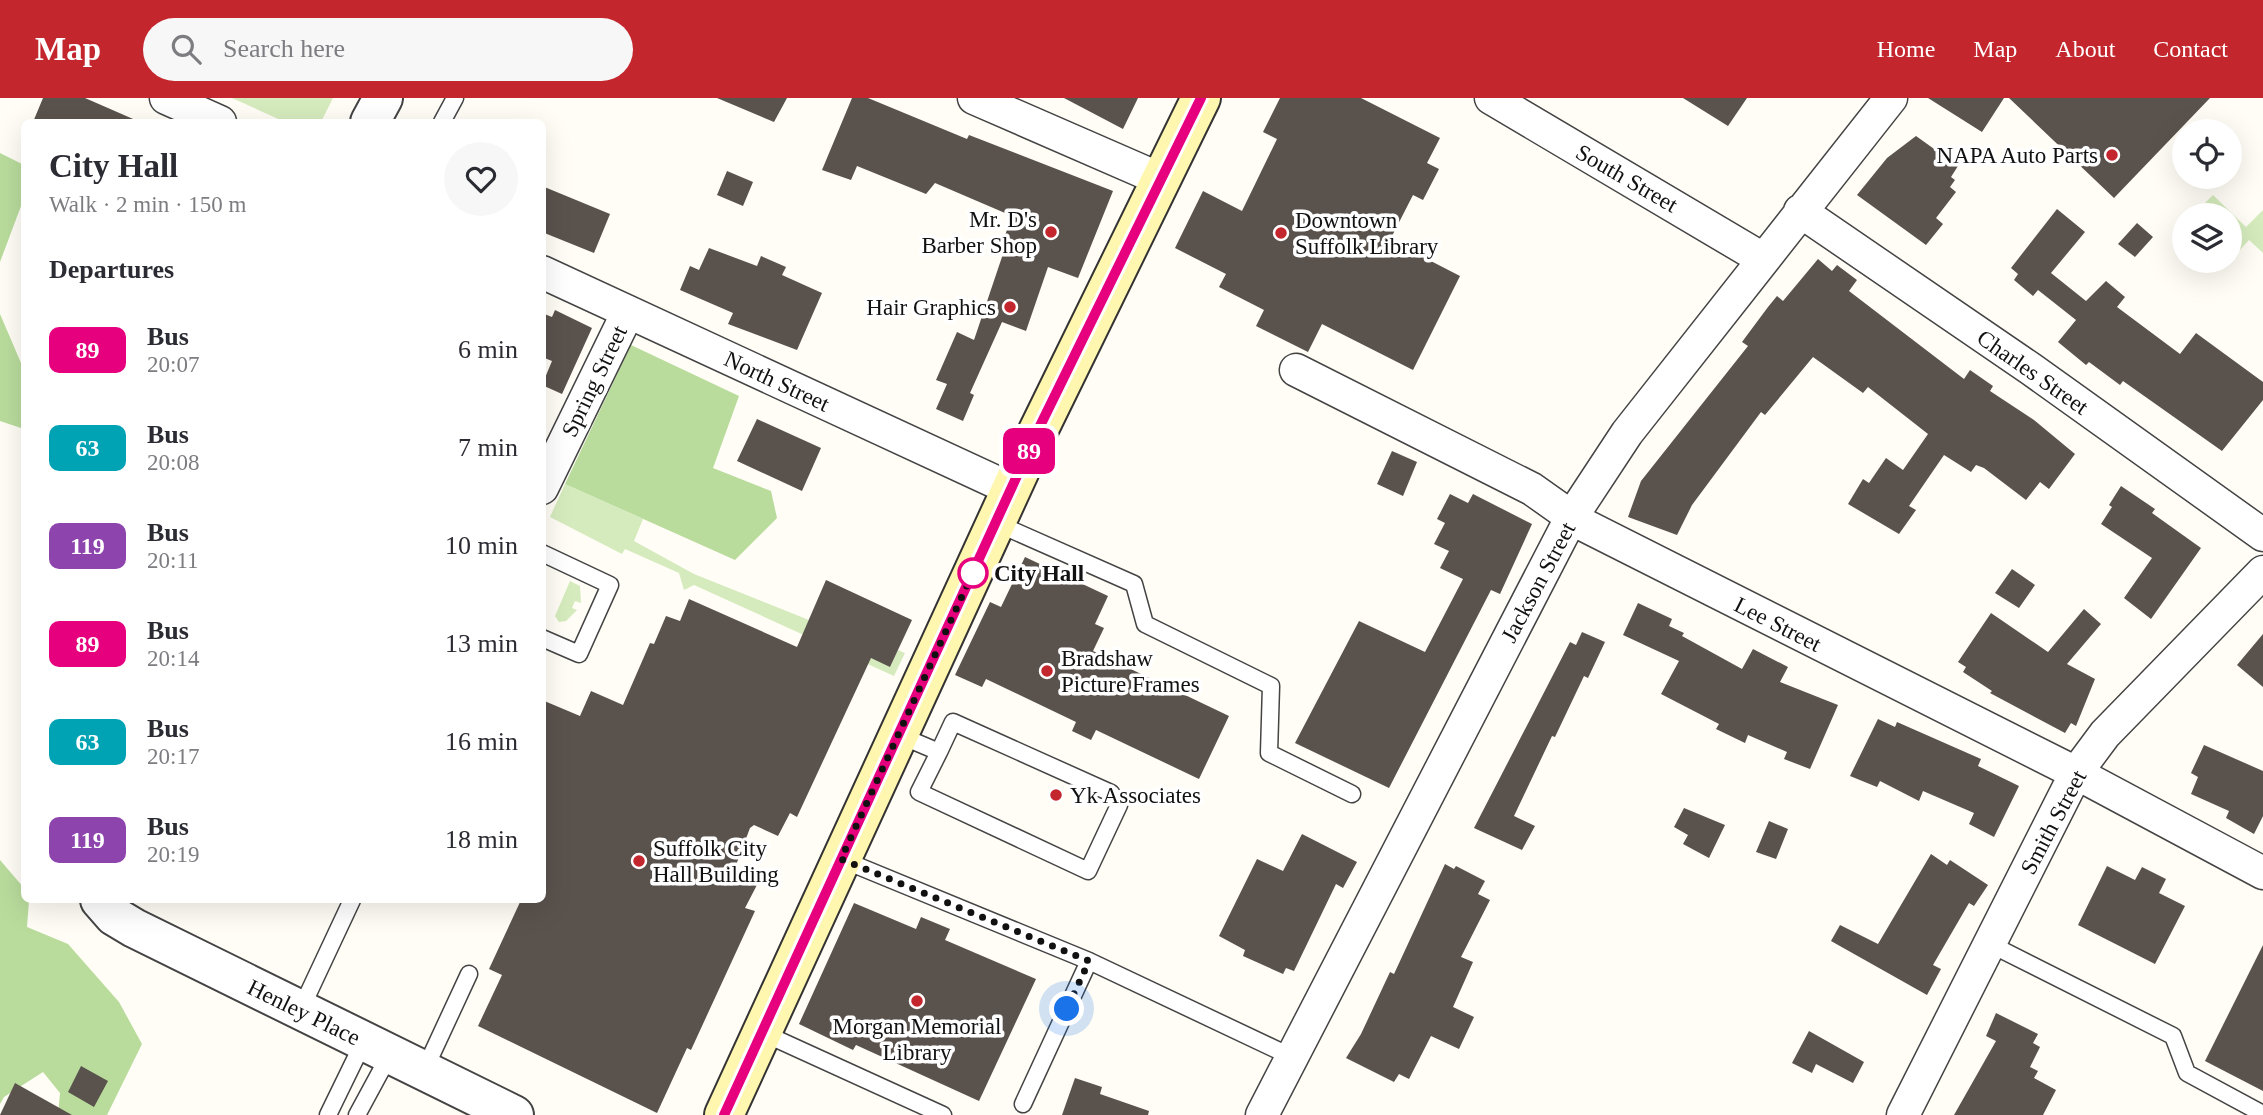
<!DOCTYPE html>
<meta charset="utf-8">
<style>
body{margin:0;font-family:Georgia,serif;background:#f7f7f7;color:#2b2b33;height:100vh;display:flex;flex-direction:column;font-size:26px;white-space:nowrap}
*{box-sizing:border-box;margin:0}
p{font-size:23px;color:#7c7c81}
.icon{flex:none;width:38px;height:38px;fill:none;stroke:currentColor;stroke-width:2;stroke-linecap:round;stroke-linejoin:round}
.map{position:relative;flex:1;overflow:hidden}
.side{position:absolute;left:21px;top:21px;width:525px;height:784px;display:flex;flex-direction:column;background:#fff;border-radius:10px;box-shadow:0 7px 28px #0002}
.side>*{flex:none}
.badge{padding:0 14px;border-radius:10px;font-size:24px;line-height:46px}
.controls{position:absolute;left:2172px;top:21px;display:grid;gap:14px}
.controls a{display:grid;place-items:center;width:70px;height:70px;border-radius:50%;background:#fff;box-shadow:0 7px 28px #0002;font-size:35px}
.you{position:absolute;width:35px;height:35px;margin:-18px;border:5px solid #fff;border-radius:50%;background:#1a73e8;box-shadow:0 0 0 10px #1a73e833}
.map>.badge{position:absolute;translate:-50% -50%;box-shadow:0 0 0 4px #fff}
h2{padding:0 28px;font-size:26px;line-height:63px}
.round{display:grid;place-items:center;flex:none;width:74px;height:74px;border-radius:37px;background:#f7f7f7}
.headline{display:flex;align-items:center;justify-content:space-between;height:119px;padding:0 28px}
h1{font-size:33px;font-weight:700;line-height:52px}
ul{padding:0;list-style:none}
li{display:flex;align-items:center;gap:21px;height:98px;padding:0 28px}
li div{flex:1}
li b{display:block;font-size:26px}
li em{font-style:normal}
li .badge{min-width:77px;font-weight:700;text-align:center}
header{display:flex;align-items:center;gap:42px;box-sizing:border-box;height:98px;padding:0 35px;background:#c4262e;color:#fff}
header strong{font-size:33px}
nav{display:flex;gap:38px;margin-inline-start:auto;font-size:24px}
.search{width:490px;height:63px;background:#f7f7f7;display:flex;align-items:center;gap:18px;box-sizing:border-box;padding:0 24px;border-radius:38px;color:#7c7c81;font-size:26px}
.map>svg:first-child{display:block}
</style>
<header>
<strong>Map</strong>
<div class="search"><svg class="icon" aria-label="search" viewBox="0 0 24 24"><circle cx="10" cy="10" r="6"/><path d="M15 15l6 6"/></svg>Search here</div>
<nav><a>Home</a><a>Map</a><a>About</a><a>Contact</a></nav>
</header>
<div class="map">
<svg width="2263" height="1017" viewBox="0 0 2263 1017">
<rect width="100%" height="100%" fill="#fffdf5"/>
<path fill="#d5ebbd" d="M232,0H333L321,24H285Z
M2213,97L2246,129L2263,112V155L2249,142L2223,170L2216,163H2230V117H2193Z
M565,386L643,421L634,443L694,476L809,522L890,568L898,552L905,555L894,578L694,487L684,492L679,475L625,451L622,456L550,419Z
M570,483L580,488L581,505L575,503L572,510L577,512L566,523L559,524L555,518Z"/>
<path fill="#b9dc9c" d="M0,55L24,67V100L0,164Z
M0,216L24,272V331L0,323Z
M631,247L739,298L713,370L771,393L777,420L735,462L565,386Z
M0,762L24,790V802H29L27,829L68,846L119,904L142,946L107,1017H58L60,995L43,974L4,999L0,1006Z"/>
<path fill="#5a524d" d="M43,0H85L140,24H33Z
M717,0H787L774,24Z
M852,0H868L967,41L969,37L1113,93L1078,180L1048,169L1026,233L1002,224L970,295L974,297L963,323L936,311L947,286L936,282L957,234L974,242L1004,153L1000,151L1012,118L935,85L926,96L857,68L851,82L822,72Z
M1064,0H1138L1123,31Z
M1280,0H1361L1440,40L1427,65L1439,71L1423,102L1413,97L1390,142L1460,178L1413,272L1322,226L1308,254L1256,228L1264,212L1219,189L1226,176L1175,150L1203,93L1242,113L1277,41L1263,34Z
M1683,0H1747L1728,28Z
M1928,0H2004L1982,34Z
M2009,0H2210L2114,100Z
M1916,38L1958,68L1951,79L1955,82L1950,89L1956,94L1936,120L1943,126L1926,147L1857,97L1887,60Z
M727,73L753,84L743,108L717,97Z
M542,88L610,116L594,155L542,134Z
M2057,111L2085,134L2051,175L2086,203L2106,183L2125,199L2117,209L2180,256L2196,235L2263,284V302L2222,353L2123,283L2120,287L2089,264L2086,267L2058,244L2076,222L2038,192L2033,198L2014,182L2018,176L2011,170Z
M2137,125L2153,139L2135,159L2118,146Z
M709,150L757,168L761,158L786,169L782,177L822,195L797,252L728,226L733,215L680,192L690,168L699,172Z
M1818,161L1832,173L1837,167L1857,182L1849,193L1964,281L1970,272L1993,288L1990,293L2034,322L2075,356L2049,391L2040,384L2026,402L1984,370L1976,367L1971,374L1944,357L1909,408L1916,412L1899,436L1848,406L1863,381L1869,385L1886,360L1903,372L1928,336L1868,289L1863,295L1813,259L1765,317L1761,314L1692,407L1677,437L1628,419L1641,383L1748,248L1742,244L1768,209L1777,198L1783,203Z
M555,212L592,230L562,296L542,287L552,263L542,259V215L552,219Z
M757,321L821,350L802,393L737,363Z
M1392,353L1417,364L1403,398L1377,386Z
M2121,388L2155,411L2152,415L2201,450L2151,521L2124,500L2152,460L2101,426L2112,409L2109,407Z
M1450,396L1468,405L1473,396L1532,426L1500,496L1491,492L1389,690L1295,645L1359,523L1425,554L1463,481L1440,470L1449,453L1434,446L1445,425L1437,421Z
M1025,459L1108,498L1095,526L1104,530L1093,553L1229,618L1199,681L1096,632L1091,642L1072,633L1076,624L986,581L982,589L955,577L990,504L1001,509Z
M2012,471L2035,487L2019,510L1995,495Z
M826,482L912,522L890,569L871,560L797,719L790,715L778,738L754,727L750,730L733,775L758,785L745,810L755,813L691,952L687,950L657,1015L478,928L502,877L489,871L521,802H542V602L580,618L591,593L623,607L650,545L654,546L666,518L680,523L689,501L797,549Z
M1638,505L1672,521L1669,528L1684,535L1682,538L1742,571L1753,551L1788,569L1780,584L1838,607L1810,671L1784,661L1787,654L1748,637L1745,645L1716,631L1719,626L1661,596L1679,563L1623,537Z
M2084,511L2101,526L2067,566L2095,581L2076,628L2071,625L2065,635L1990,595L1992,593L1963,574L1966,569L1958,564L1991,515L2048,554Z
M1582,534L1605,544L1588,580L1584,578L1555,639L1552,638L1514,718L1535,728L1522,752L1474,730L1570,544L1576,547Z
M2263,536V589L2237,567Z
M1878,621L1895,629L1897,624L1981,661L1978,668L2019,688L1994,739L1969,726L1974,715L1923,693L1919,703L1880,683L1877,689L1850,678Z
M2204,647L2263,673V718L2254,736L2226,720L2229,713L2191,696L2198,679L2191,675Z
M1684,710L1725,727L1709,760L1683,746L1688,737L1674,729Z
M1769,723L1788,731L1776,761L1756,754Z
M1302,736L1357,764L1343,790L1336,786L1294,873L1286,870L1283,876L1243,858L1245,852L1219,838L1257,761L1283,773Z
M1931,756L1947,767L1950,762L1988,787L1974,808L1969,805L1933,867L1941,871L1927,897L1831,843L1840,827L1878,846Z
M1445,766L1454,771L1456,768L1485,783L1478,796L1490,802L1461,859L1473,864L1453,909L1474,919L1459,951L1431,938L1409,981L1399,976L1394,984L1346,960L1361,936L1390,874L1394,876Z
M2107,768L2135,782L2142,769L2166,781L2159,795L2185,808L2155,866L2078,827Z
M854,805L916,831L921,819L950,831L945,842L1036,881L979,1003L856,947L853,952L799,926Z
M2263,847V993L2205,963Z
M1996,915L2038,936L2033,945L2040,949L2030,969L2038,973L2034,980L2056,992L2043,1017H1954L1996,943L1986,938Z
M1809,933L1864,964L1853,985L1816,966L1812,975L1792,965Z
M81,968L108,983L94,1009L68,994Z
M1075,980L1102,989L1100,996L1149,1013L1148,1017H1062Z
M15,985L72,1017H0Z"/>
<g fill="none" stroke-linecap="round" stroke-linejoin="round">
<defs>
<path id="service" d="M442,24L455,0
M996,425L1134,486L1145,526L1271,588L1269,655L1352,696
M542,455L610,487L579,556L542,540
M899,637L939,654L953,624L1111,695L1119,707L1088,773L919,694L939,654
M841,761L1089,863L1292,959
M1990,846L2173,938L2187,975L2263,1016
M300,913L352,802
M761,934L943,1017
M424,973L469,876
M1023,1006L1089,863
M328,1017L364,943
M357,1017L390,956"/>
<path id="minor" d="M166,0L220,24
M974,0L1160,81
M1491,0L1763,161
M1800,113L2031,271L2263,437
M542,174L1011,391
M1296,272L1532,391L1580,425L2076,675L2263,775
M542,390L628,214
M1262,1017L1571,420L1627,335L1891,0
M1903,1017L2076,675L2105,636L2263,474"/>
<path id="tertiary" d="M370,24L383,0
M100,802L114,818L134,830L514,1017"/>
<path id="secondary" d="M724,1017L1038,333L1201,0"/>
</defs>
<use href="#service" stroke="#444" stroke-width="19"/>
<use href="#minor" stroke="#444" stroke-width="35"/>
<use href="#tertiary" stroke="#444" stroke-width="42"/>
<use href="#secondary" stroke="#333" stroke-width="42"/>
<use href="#service" stroke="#fff" stroke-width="16"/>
<use href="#minor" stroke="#fff" stroke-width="32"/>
<use href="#tertiary" stroke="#fff" stroke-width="38"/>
<use href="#secondary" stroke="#fff6b0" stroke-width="38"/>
</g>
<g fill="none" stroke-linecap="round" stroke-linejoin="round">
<defs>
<path id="line" d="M724,1017L1038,332L1201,0"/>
</defs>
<use href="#line" stroke="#fff" stroke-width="16"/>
<use href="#line" stroke="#e6007e" stroke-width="10"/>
<path stroke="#111" stroke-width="7" stroke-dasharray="0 12.6" d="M973,475L975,470L841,761L1089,863L1067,911"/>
</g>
<g fill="#c4262e" stroke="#fff" stroke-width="2.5">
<circle cx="2112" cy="57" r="7"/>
<circle cx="1051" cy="134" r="7"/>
<circle cx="1281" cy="135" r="7"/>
<circle cx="1010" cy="209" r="7"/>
<circle cx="1047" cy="573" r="7"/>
<circle cx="1056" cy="697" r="7"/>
<circle cx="639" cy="763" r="7"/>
<circle cx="917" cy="903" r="7"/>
</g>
<circle fill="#fff" stroke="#e6007e" stroke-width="3.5" cx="973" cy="475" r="14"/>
<g text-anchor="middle" stroke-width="7" stroke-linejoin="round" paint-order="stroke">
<g font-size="23" fill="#111" stroke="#fff" text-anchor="start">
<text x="2098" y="65" text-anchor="end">NAPA Auto Parts</text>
<text x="1037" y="129" text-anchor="end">Mr. D's<tspan x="1037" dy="26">Barber Shop</tspan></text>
<text x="1295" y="130">Downtown<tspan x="1295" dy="26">Suffolk Library</tspan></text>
<text x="996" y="217" text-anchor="end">Hair Graphics</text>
<text x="1061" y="568">Bradshaw<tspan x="1061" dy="26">Picture Frames</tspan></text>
<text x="1070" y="705">Yk Associates</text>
<text x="653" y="758">Suffolk City<tspan x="653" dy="26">Hall Building</tspan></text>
<text x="917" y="936" text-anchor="middle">Morgan Memorial<tspan x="917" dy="26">Library</tspan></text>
</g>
<g font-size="23" fill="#111" stroke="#fff">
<text transform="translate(1627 80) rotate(30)" y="8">South Street</text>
<text transform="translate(2033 274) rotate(35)" y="8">Charles Street</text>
<text transform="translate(594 283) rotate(-64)" y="8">Spring Street</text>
<text transform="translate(777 283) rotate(25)" y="8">North Street</text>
<text transform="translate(1538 484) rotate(-62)" y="8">Jackson Street</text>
<text transform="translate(1778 526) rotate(27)" y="8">Lee Street</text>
<text transform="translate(2053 724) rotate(-62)" y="8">Smith Street</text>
<text transform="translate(304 914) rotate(26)" y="8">Henley Place</text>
</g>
<g font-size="23" font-weight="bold" fill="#111" stroke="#fff" text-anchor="start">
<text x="994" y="483">City Hall</text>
</g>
</g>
</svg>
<div class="controls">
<a><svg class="icon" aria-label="locate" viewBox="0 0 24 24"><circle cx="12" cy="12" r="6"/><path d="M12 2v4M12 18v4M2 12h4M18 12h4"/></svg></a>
<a><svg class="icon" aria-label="layers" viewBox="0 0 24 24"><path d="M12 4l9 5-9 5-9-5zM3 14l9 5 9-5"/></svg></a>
</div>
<div class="you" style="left:1067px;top:911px"></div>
<b class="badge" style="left:1029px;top:353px;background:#e6007e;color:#fff">89</b>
<section class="side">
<div class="headline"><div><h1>City Hall</h1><p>Walk · 2 min · 150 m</p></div><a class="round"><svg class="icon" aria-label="heart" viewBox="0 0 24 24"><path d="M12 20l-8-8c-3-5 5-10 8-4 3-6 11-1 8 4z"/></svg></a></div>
<h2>Departures</h2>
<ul>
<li><span class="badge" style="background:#e6007e;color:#fff">89</span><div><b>Bus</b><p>20:07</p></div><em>6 min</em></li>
<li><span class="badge" style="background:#00a3b4;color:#fff">63</span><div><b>Bus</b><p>20:08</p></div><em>7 min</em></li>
<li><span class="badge" style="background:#8e44ad;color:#fff">119</span><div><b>Bus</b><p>20:11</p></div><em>10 min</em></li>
<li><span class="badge" style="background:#e6007e;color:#fff">89</span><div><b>Bus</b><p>20:14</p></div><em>13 min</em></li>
<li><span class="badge" style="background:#00a3b4;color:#fff">63</span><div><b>Bus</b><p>20:17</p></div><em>16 min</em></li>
<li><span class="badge" style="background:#8e44ad;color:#fff">119</span><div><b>Bus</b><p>20:19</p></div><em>18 min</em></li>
</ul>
</section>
</div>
